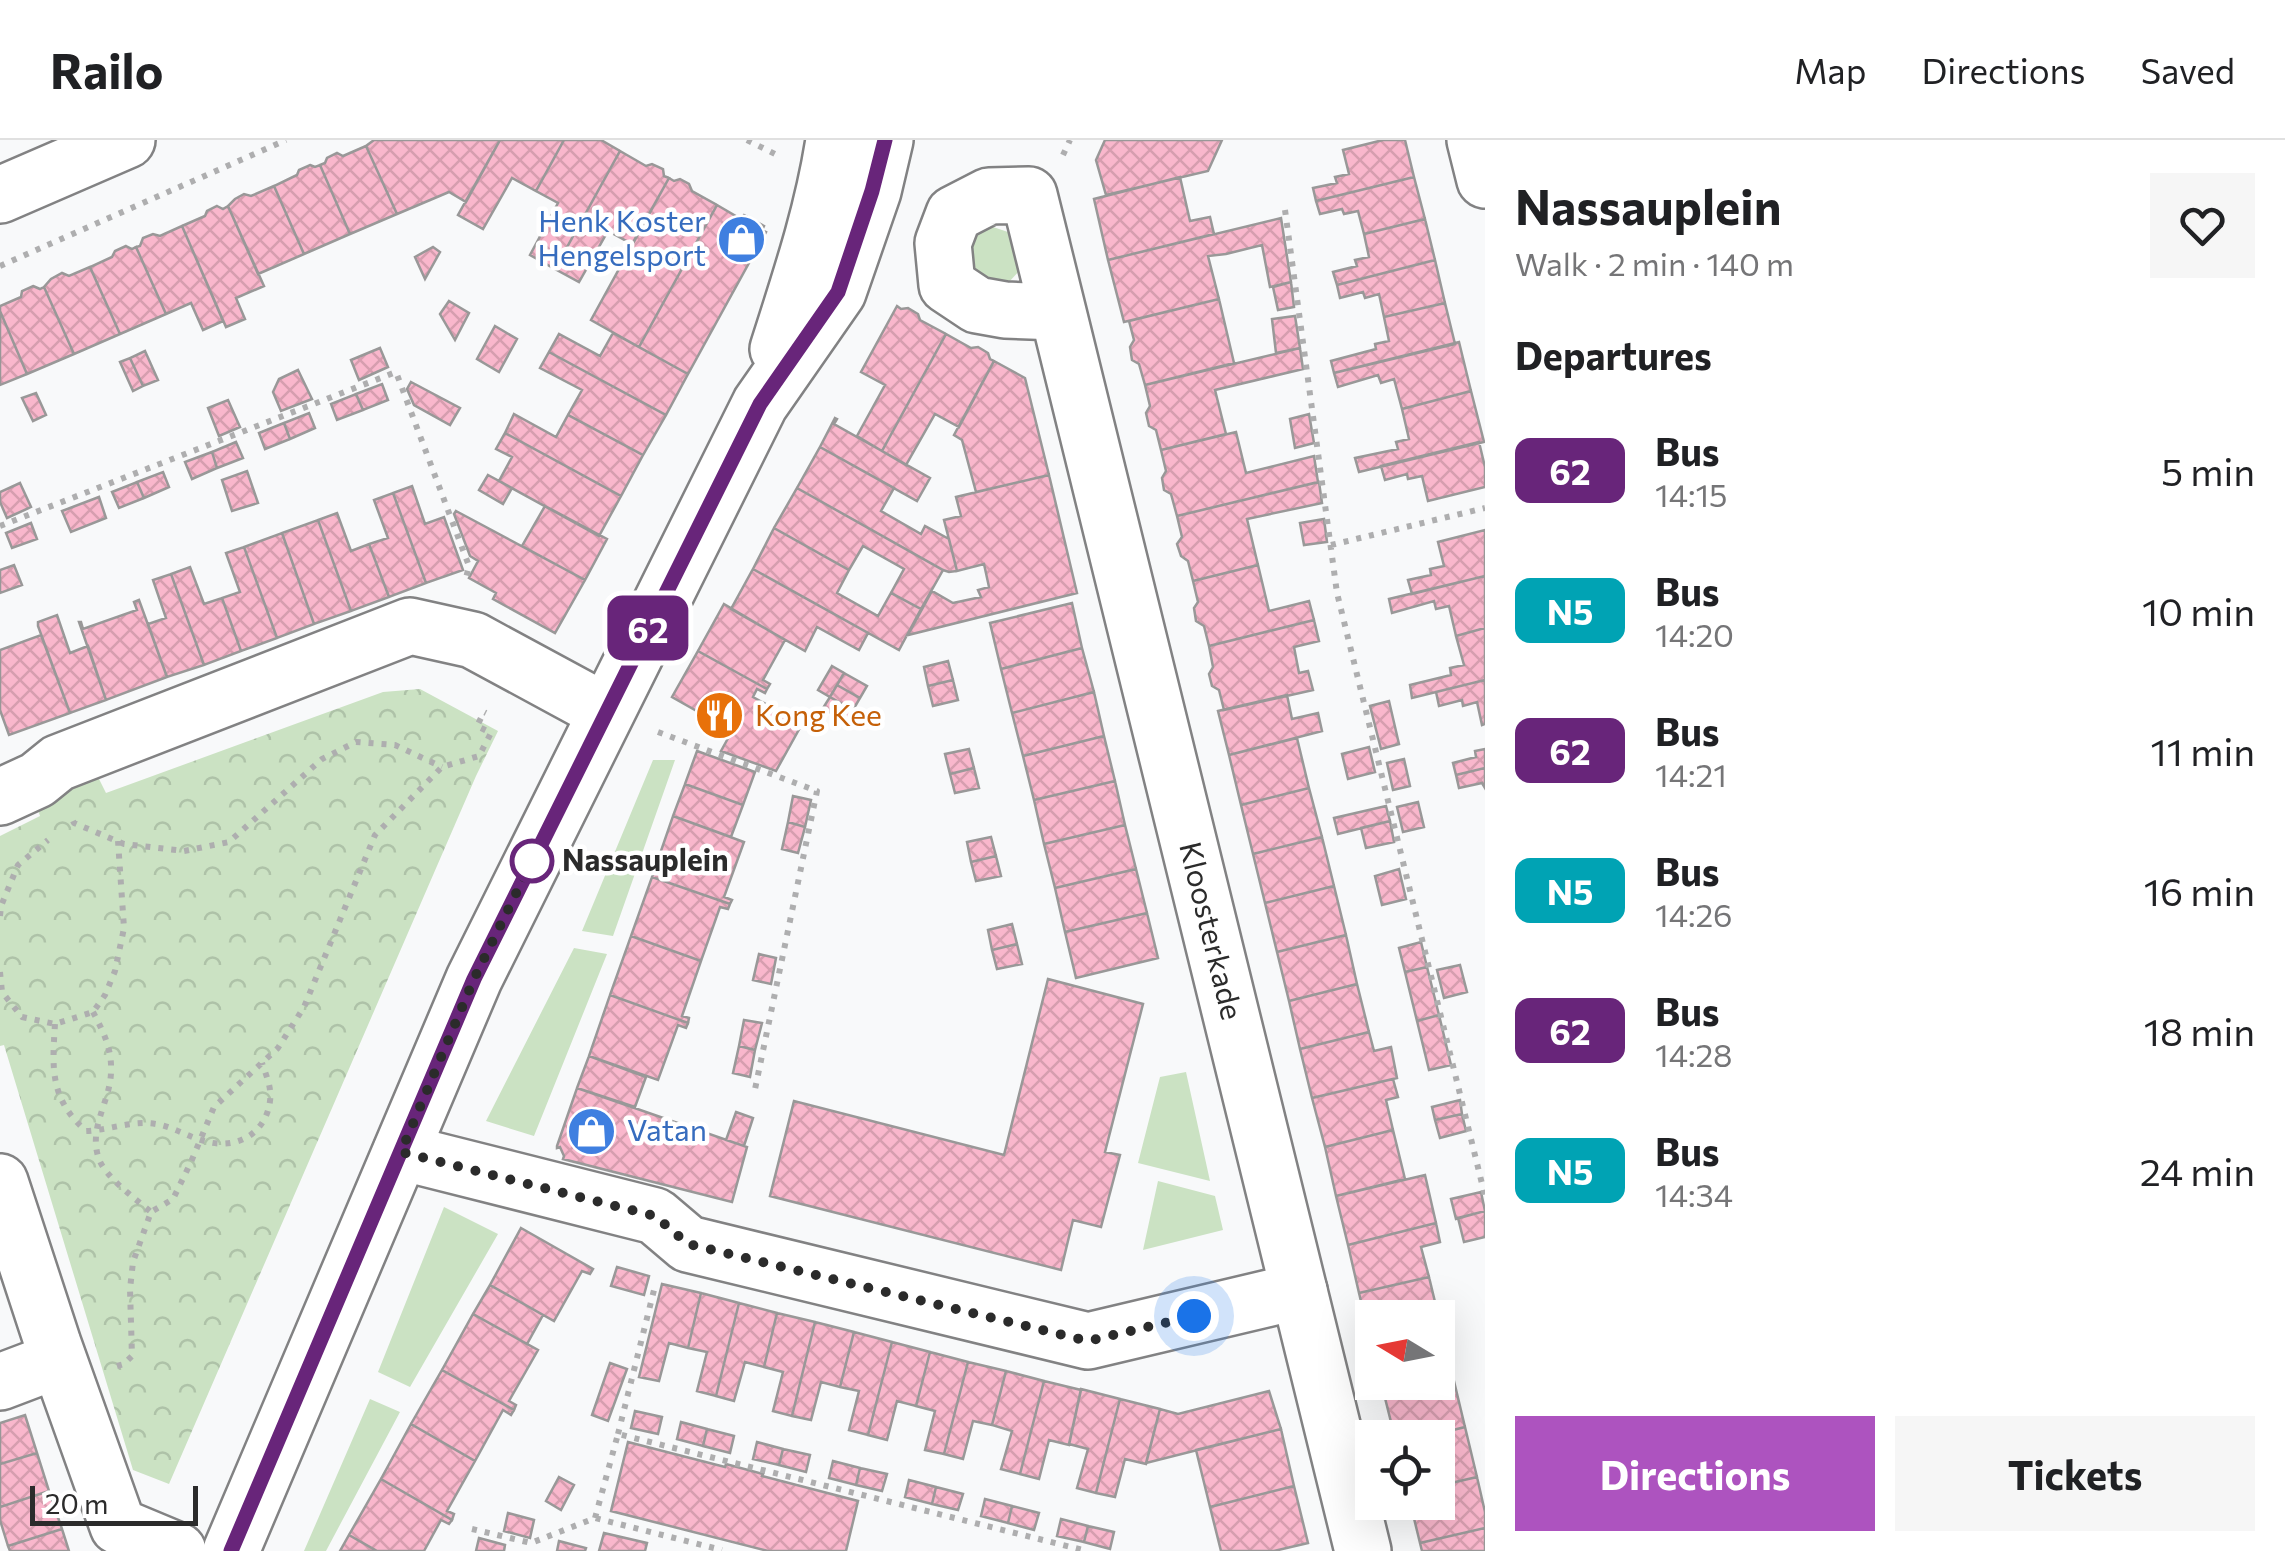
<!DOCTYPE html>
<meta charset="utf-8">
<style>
body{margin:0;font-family:Commissioner,sans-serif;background:#f6f6f6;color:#202124;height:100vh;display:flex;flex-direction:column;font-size:38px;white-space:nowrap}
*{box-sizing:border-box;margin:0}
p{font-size:32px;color:#757577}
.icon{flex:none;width:55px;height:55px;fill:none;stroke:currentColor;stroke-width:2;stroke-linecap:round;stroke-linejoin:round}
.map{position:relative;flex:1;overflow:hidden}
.side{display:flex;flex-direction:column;background:#fff;width:800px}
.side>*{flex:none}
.badge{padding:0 20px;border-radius:15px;font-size:35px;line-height:65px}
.needle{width:65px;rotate:280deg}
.buttons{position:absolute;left:1355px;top:1160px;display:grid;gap:20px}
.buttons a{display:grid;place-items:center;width:100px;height:100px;border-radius:0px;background:#fff;box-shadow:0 10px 40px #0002;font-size:50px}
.scale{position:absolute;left:30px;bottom:25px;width:168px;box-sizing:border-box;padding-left:10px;border:5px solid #2b2b2b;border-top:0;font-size:28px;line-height:35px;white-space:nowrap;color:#2b2b2b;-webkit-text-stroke:8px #fff;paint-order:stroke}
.you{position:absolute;width:50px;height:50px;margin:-25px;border:8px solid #fff;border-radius:50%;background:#1a73e8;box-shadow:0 0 0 15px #1a73e833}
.map>.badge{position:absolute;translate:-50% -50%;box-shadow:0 0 0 5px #fff}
h2{padding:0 30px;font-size:38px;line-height:90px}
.round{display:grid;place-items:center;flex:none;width:105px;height:105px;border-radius:0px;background:#f6f6f6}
.head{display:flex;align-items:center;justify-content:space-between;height:170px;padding:0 30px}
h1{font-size:48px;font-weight:700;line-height:75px}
.cta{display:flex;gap:20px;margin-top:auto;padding:20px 30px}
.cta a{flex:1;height:115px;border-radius:0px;background:#ad53bf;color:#fff;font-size:40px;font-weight:700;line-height:115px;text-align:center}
.cta a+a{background:#f6f6f6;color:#202124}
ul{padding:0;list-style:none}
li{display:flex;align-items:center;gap:30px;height:140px;padding:0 30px}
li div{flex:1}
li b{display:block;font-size:38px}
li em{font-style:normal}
li .badge{min-width:110px;font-weight:700;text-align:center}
header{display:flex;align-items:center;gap:60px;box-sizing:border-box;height:140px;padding:0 50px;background:#fff;border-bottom:2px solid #e0e0e0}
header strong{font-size:48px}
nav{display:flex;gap:55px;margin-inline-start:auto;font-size:35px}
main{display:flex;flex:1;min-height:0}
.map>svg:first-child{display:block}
</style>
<header>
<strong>Railo</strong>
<nav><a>Map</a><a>Directions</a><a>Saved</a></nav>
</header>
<main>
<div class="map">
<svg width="1485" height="1411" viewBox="0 0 1485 1411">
<defs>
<pattern id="forest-crowns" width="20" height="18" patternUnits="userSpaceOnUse" patternTransform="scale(2.5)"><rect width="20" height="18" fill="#cbe2c3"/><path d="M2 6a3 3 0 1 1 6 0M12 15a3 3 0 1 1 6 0" fill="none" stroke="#aec2a8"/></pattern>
<pattern id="building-cross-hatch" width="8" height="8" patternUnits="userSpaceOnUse" patternTransform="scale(2.5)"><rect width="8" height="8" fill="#f9b7cc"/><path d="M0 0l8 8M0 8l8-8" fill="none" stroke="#d69eaf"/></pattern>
</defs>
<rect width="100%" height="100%" fill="#f8f9fa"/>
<path fill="#cbe2c3" d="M993,87L1011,93L1021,129L1008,143H979L964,110L975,93Z
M653,620H675L613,796L582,791Z
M574,808L607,814L534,996L486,981Z
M1186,932L1210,1041L1138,1023L1160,937Z
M1158,1041L1215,1056L1223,1090L1143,1110Z
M444,1067L498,1094L410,1247L378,1232Z
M370,1259L400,1272L326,1411H304Z"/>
<path fill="url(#forest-crowns)" d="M420,549L498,591L476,636L169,1344L133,1330L4,905L0,906V696L40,676L34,658L96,633L106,653L383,552Z"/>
<path fill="url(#building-cross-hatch)" stroke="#999898" stroke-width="2.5" d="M374,0H500L466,62L449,52L397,74L366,6Z
M500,0H564L536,51L512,38L483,89L458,75Z
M564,0H601L620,11L555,129L530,115L558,63L536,51Z
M1105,0H1222L1208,31L1106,55L1096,20Z
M1383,0H1405L1414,37L1316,61L1313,48L1337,43L1335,37L1349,34L1343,10Z
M366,6L397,74L350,94L320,25L325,23L327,18L337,13L343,16Z
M620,11L646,26L652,24L663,29L664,36L669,38L632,104L608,91L579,142L555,129Z
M310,25L315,27L320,25L350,94L304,114L274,46L297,35L299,30Z
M1180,37L1190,81L1210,77L1214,94L1108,120L1094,59Z
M1414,37L1425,79L1364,94L1358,71L1344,74L1342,69L1320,74L1316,61Z
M669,38L674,41L680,39L689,44L692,51L717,65L639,207L591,180Z
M274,46L304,114L258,134L228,66L235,59L244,54L251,56Z
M717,65L741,79L744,75L764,86L762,90L766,92L688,234L639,207Z
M217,66L223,69L228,66L264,146L236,158L245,179L226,187L182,86L205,76L207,71Z
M1281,78L1291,142L1270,147L1262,105L1226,114L1208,116L1219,159L1124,182L1108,120Z
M1425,79L1435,120L1337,145L1333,132L1357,126L1355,120L1369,117L1364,94Z
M182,86L223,181L203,190L191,163L166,174L136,107L140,106L143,98L153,94L160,96Z
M126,106L132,109L136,107L166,174L120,194L90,127L112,117L115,111Z
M433,107L440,112L425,139L415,117Z
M1435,120L1445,163L1384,177L1379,154L1365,158L1363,152L1340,158L1337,145Z
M90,127L120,194L74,214L44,147L51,139L62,133L69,136Z
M1291,142L1294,167L1278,170L1273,147Z
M33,146L40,149L44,147L74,214L27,234L0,171V166L21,157L22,151Z
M1219,159L1234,223L1145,245L1139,224L1132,220L1130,207L1134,200L1129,181Z
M449,161L469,173L455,200L440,174Z
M1445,163L1455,204L1334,233L1331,221L1376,209L1375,204L1389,201L1384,177Z
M897,166L901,169L908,168L918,174L920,180L946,194L882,311L857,296L885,245L861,232Z
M0,171L27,234L0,245Z
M1295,176L1300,208L1276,213L1272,179Z
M495,186L517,199L499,232L477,219Z
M613,193L688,234L666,275L549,212L559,194L600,216Z
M946,194L971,208L978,207L988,213L990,219L994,221L959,287L935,274L906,325L882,311Z
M1459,202L1471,251L1402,269L1394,239L1381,243L1378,235L1338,247L1334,233Z
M380,208L388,227L359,240L351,220Z
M1300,208L1303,229L1215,250L1226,294L1161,310L1156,290L1149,286L1146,273L1150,266L1145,245Z
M145,211L158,240L143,246L130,218Z
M549,212L666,275L643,315L568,275L582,250L540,228Z
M130,218L143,246L133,251L120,222Z
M994,221L1025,238L1049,335L976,352L962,300L954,295Z
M298,230L312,259L281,271L273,252L279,239Z
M411,242L460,268L450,285L414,265L407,249Z
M382,244L388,260L363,270L356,254Z
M1471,251L1484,302L1359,332L1355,318L1398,309L1396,302L1409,299L1402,269Z
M36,253L46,275L33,281L22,258Z
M356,254L363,270L337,280L331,264Z
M228,260L240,287L219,296L208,268Z
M309,273L315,288L290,299L284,283Z
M514,274L556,297L568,275L643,315L621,356L505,293Z
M1309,274L1314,303L1295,308L1290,279Z
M835,278L837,279L834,284L930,338L917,361L820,307Z
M284,283L290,299L265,309L259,293Z
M1236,292L1246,333L1314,316L1318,342L1177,376L1171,354L1164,350L1162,338L1166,331L1161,310Z
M505,293L621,356L599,396L499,341L512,317L496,309Z
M236,302L243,318L217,328L212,312Z
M1479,302L1485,327V347L1428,361L1422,336L1408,339L1407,334L1385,340L1381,326Z
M820,307L894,348L881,371L921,394L925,386L949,399L957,431L949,432L943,430L797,348Z
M212,312L217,328L192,339L185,322Z
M247,331L258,363L232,371L222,340Z
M163,332L169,347L144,358L137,342Z
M488,335L512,348L503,364L479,350Z
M1049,335L1077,453L908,495L932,451L953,463L981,457L978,450L989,447L984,424L957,431L944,380L961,376L956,357Z
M137,342L144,358L119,368L112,352Z
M1319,342L1322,363L1247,379L1258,425L1193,441L1188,421L1181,416L1177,404L1182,397L1177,376Z
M20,343L31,367L7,378L0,362V352Z
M412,346L425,384L444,377L463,430L426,443L393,353Z
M797,348L943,430L921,469L891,453L904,429L863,406L849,430L774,388Z
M393,353L426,443L389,457L369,404L388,398L374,360Z
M99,357L106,378L71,392L62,371Z
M545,366L607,399L585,440L522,406Z
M456,371L585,440L555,493L493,459L496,453L469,438L478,421L470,416L454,374Z
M337,373L351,411L369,404L389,457L351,471L318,380Z
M1324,379L1327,402L1304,405L1300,383Z
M318,380L351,471L314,484L282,393Z
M31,383L37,399L12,408L6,393Z
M774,388L849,430L837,453L878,476L891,453L921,469L899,510L753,429Z
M1485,390V436L1412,454L1408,440L1431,435L1430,429L1444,426L1438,402Z
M282,393L314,484L277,498L244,407Z
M244,407L277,498L241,511L222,458L240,452L226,413Z
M14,425L22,445L0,453V430Z
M1258,425L1269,471L1309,461L1314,480L1209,506L1204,486L1196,481L1194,468L1198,462L1193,441Z
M190,427L204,464L222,458L241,511L204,525L171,434Z
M753,429L868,493L859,510L817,487L805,511L731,469Z
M171,434L204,525L167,537L148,484L166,478L153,440Z
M1485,436V488L1456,496L1449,466L1436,469L1434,461L1392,473L1389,459Z
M139,460L167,537L106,560L79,482H81L83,489L137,470L134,462Z
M1072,463L1082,508L1001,529L990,483Z
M724,464L785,500L763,540L770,544L767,549L698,511Z
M57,475L70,513L88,506L106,560L70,573L38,486V482Z
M1314,480L1319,501L1294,507L1299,533L1308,531L1313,550L1224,570L1219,550L1212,546L1209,534L1213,527L1209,506Z
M1485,488V540L1412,558L1410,545L1451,535L1450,528L1464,525L1456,496Z
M41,495L70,573L9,595L0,570V510Z
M1082,508L1094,552L1012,573L1001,529Z
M698,511L767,549L765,553L757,549L753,557L802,584L776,631L721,611L732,591L672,557Z
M948,521L953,540L928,546L924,527Z
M832,526L844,533L830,557L818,550Z
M844,533L867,546L860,558L837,545Z
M953,540L958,560L933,566L928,546Z
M1485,540V584L1482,585L1477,562L1463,566L1462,560L1439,566L1436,552Z
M837,545L860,558L853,570L830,557Z
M1094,552L1104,596L1023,616L1012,573Z
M1287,555L1292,579L1318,573L1322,591L1229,615L1218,571Z
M830,557L853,570L846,582L823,568Z
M1389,561L1399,604L1381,609L1370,566Z
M1104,596L1115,641L1034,660L1023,616Z
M1297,598L1309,648L1241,665L1229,615Z
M1369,607L1375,632L1348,639L1342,614Z
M969,609L974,628L950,634L945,614Z
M1485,609V628L1456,635L1453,623L1476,617L1475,611Z
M697,611L755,632L743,665L685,644Z
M1404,619L1410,646L1393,650L1387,623Z
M974,628L979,648L955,653L950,634Z
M1485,628V648L1482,643L1459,648L1456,635Z
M1115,641L1125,685L1044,704L1034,660Z
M685,644L743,665L731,697L673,676Z
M1309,648L1322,697L1253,714L1241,665Z
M793,656L811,660L805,687L788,682Z
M1418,662L1424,687L1403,692L1397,667Z
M1386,666L1390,681L1338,694L1334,678Z
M673,676L744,702L724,757L732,760L730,764L652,737Z
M1390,681L1394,702L1366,708L1361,688Z
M788,682L805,687L798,713L782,709Z
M1125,685L1136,729L1055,748L1044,704Z
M991,697L996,716L971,722L967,702Z
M1322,697L1334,746L1265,763L1253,714Z
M996,716L1001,736L976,741L971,722Z
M1136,729L1147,773L1065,792L1055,748Z
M1399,729L1406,759L1382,765L1375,736Z
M652,737L730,764L728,769L720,767L701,821L631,796Z
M1334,746L1346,795L1277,812L1265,763Z
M1147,773L1158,818L1076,838L1065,792Z
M1012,784L1017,804L992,810L988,790Z
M1346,795L1357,844L1289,861L1277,812Z
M631,796L701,821L682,876L689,878L688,883L610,855Z
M1421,802L1427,827L1405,832L1399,808Z
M1017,804L1022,824L997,829L992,810Z
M759,814L776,818L771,844L753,840Z
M1460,825L1467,852L1444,858L1437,830Z
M1427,827L1439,875L1417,881L1405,832Z
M1048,839L1143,864L1105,1012L1120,1015L1101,1087L1073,1080L1061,1130L770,1056L794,961L1004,1015Z
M1357,844L1369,892L1300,909L1289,861Z
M610,855L688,883L686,888L678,885L658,940L589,916Z
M1439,875L1451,925L1429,930L1417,881Z
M744,880L762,883L755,910L739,906Z
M1369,892L1374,911L1391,907L1397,938L1312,958L1300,909Z
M739,906L755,910L750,937L733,933Z
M589,916L646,937L635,967L577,948Z
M1393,939L1398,957L1386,960L1393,990L1325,1007L1312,958Z
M577,948L747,1007L732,1062L563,1019L564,1016L560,1007L557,1008V1006Z
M1460,960L1462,974L1435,980L1432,967Z
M736,972L753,978L744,1006L726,1000Z
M1462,974L1466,991L1440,998L1435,980Z
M1393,990L1405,1039L1336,1056L1325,1007Z
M1425,1035L1436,1083L1348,1105L1336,1056Z
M1481,1052L1485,1071L1456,1079L1451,1059Z
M1485,1071V1097L1464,1102L1458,1078Z
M1436,1083L1440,1102L1421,1107L1429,1137L1359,1153L1348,1105Z
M521,1088L593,1129L590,1134L582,1131L554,1181L490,1145Z
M617,1127L649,1136L644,1155L611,1146Z
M1429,1137L1441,1187L1438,1188V1178H1372L1371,1203L1359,1153Z
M662,1144L701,1153L688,1208L669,1203L659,1241L639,1237Z
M490,1145L543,1175L527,1204L473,1174Z
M701,1153L739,1163L716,1256L697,1251L707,1212L688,1208Z
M739,1163L777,1173L764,1227L745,1222L734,1261L716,1256Z
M777,1173L815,1182L792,1276L773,1271L783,1232L764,1227Z
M473,1174L538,1210L509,1261L516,1265L514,1270L442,1230Z
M815,1182L854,1192L840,1247L821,1242L811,1280L792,1276Z
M1441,1187L1453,1237L1438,1241V1188Z
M854,1192L892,1202L868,1295L849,1290L859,1251L840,1247Z
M892,1202L930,1212L916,1266L897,1261L887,1300L868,1295Z
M930,1212L968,1222L944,1314L925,1310L935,1271L916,1266Z
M968,1222L1006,1231L992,1285L973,1281L963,1319L944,1314Z
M610,1223L627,1229L608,1281L592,1275Z
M442,1230L514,1270L511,1275L503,1270L475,1321L411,1284Z
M1006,1231L1044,1241L1020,1334L1001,1329L1012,1291L992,1285Z
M1453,1237L1465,1287L1421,1298H1395L1384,1254L1438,1242V1241Z
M1044,1241L1081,1250L1069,1305L1049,1300L1039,1339L1020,1334Z
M1381,1242H1430L1384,1254Z
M1081,1249L1120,1259L1096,1353L1077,1348L1088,1309L1069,1304Z
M1269,1251L1281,1289L1146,1323L1160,1269L1178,1274Z
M1120,1259L1160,1269L1146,1324L1125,1319L1115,1357L1096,1353Z
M635,1271L662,1277L658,1294L631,1288Z
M25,1275L37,1313L0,1324V1283Z
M681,1282L707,1289L703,1306L677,1299Z
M411,1284L475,1321L447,1371L454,1374L452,1380L381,1339Z
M1465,1287L1477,1337L1438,1346V1298H1421Z
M707,1289L734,1296L730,1313L703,1306Z
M1281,1289L1294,1346L1210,1367L1196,1310Z
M628,1302L725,1327L726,1324L763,1334L762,1336L858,1361L846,1411H768L611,1371Z
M757,1302L783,1309L779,1325L753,1319Z
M783,1309L810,1315L806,1332L779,1325Z
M37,1313L49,1351L0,1367V1324Z
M833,1321L860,1328L856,1345L829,1338Z
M860,1328L887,1334L882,1351L856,1345Z
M559,1337L574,1345L561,1370L546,1361Z
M1477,1337L1485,1372V1388L1420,1403L1410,1362H1438V1346Z
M381,1339L452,1380L449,1384L441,1380L424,1411H377L349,1395Z
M909,1340L936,1347L932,1364L905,1357Z
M1294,1346L1308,1403L1274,1411H1221L1210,1367Z
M936,1347L963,1354L958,1370L932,1364Z
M49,1351L62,1389L8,1406L0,1380V1367Z
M985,1359L1012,1366L1008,1383L981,1376Z
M1012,1366L1039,1373L1034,1390L1008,1383Z
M508,1373L534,1380L530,1398L504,1391Z
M1061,1379L1088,1386L1084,1402L1057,1396Z
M1088,1386L1114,1392L1110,1409L1084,1402Z
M1485,1388V1411H1422L1420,1403Z
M62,1389L69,1411H10L8,1406Z
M604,1393L647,1403L645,1411H599Z
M349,1395L377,1411H340Z
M479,1398L505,1405L504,1411H476Z
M559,1401L586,1408L585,1411H557Z"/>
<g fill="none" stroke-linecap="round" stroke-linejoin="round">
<defs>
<g id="minor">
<path d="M1475,0L1485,40"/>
<path d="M0,55L127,0"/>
<path id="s1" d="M1058,172L1005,170L977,165L947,145L943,103L954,74L989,56L1029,55L1058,172L1363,1411"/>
<path d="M778,209C800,140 823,72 834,0"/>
<path d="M0,657L37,640L58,623L410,486L473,500L606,572"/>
<path d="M401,1012L655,1076L688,1104L1088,1201L1299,1151"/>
<path d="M0,1042L53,1204L118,1386L178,1411"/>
<path d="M0,1242L58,1220"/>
<path d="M231,1411L474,839L760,264L838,152L873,51L885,0"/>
</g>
</defs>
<use href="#minor" stroke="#828283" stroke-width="60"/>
<path stroke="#aeaeaf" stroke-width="6" stroke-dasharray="5 8" stroke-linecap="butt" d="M747,0L777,15
M1063,15L1070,0
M1285,70L1337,453L1485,1056
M0,126L286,0
M0,386L396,232L469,426L465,442
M1331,405L1485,368
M658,592L817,651L754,954
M73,681L74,683L124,704L184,711L229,702L322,619L356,602L395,605L442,627
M0,776L1,766L18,725L48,700
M0,832L2,852L22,877L55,884L93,872L105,855L115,831L124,788L118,701
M93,872C103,891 112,909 111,931C111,960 89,986 98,1016C103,1036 136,1059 151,1072
M55,884C52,929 50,959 86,991C110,990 132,980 156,984C174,987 190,998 208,1002C238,1009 266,993 270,961C272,948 266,935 262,923
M117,1226L124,1224L132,1216L130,1149L133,1122L151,1072L173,1059L191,1022L214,967L278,908L304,867L375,695L442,627L479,616L491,593L477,586L484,572L486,573
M618,1294L654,1150
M595,1378L618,1294L1087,1411
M472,1389L531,1403L595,1378L722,1410"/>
<use href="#minor" stroke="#fff" stroke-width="55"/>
</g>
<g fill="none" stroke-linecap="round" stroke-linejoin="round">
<defs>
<path id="line" d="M231,1411L474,839L760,264L838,152L872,51L885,0"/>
</defs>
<use href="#line" stroke="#fff" stroke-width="22"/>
<use href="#line" stroke="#68257a" stroke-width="15"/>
<path stroke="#2b2b2b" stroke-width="10" stroke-dasharray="0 18" d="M532,721L474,839L401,1012L655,1076L688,1104L1088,1201L1194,1176"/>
</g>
<defs>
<symbol id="shop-disc" viewBox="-11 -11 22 22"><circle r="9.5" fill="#3f7fe0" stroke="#fff"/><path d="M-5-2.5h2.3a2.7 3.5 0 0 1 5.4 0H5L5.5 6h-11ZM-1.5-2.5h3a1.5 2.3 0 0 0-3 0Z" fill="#fff"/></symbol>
<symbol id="restaurant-disc" viewBox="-11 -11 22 22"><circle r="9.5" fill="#e8710a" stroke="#fff"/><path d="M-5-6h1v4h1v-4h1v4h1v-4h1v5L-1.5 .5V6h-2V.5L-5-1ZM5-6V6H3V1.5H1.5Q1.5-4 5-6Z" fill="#fff"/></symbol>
</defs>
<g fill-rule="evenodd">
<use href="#shop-disc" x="714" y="72" width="55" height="55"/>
<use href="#restaurant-disc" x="692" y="548" width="55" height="55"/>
<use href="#shop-disc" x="564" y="964" width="55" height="55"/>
</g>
<circle fill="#fff" stroke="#68257a" stroke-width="5" cx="532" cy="721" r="20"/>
<g text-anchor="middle" stroke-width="9" stroke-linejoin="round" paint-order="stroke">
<g font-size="30" fill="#366cbe" stroke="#fff" text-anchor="end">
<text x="706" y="92">Henk Koster<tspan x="706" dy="34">Hengelsport</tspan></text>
<text x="627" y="1001" text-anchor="start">Vatan</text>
</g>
<g font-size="30" fill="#c56008" stroke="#fff" text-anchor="start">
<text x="755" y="586">Kong Kee</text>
</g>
<g font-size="30" font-weight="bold" fill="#2b2b2b" stroke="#fff" text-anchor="start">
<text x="562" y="731">Nassauplein</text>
</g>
<g font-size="30" fill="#2b2b2b" stroke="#fff">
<text dy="10" stroke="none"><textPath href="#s1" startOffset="1028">Kloosterkade</textPath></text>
</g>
</g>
</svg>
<div class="buttons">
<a><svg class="needle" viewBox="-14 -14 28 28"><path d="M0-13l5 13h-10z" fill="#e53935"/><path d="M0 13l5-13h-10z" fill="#757577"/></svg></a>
<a><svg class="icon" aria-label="locate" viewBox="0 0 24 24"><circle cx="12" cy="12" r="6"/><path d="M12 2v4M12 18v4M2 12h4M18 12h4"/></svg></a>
</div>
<div class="scale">20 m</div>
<div class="you" style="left:1194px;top:1176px"></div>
<b class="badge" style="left:648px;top:488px;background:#68257a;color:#fff">62</b>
</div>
<section class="side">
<div class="head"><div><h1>Nassauplein</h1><p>Walk · 2 min · 140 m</p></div><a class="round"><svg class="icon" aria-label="heart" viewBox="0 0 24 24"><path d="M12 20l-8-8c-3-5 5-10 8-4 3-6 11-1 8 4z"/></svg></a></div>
<h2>Departures</h2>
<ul>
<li><span class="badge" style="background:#68257a;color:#fff">62</span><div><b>Bus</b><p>14:15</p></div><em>5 min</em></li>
<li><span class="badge" style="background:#00a3b4;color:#fff">N5</span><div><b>Bus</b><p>14:20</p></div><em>10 min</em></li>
<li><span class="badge" style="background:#68257a;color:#fff">62</span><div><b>Bus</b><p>14:21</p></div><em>11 min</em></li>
<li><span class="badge" style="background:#00a3b4;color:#fff">N5</span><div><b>Bus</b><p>14:26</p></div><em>16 min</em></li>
<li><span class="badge" style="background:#68257a;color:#fff">62</span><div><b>Bus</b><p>14:28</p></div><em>18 min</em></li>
<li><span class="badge" style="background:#00a3b4;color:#fff">N5</span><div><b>Bus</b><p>14:34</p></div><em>24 min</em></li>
</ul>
<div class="cta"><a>Directions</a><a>Tickets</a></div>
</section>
</main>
